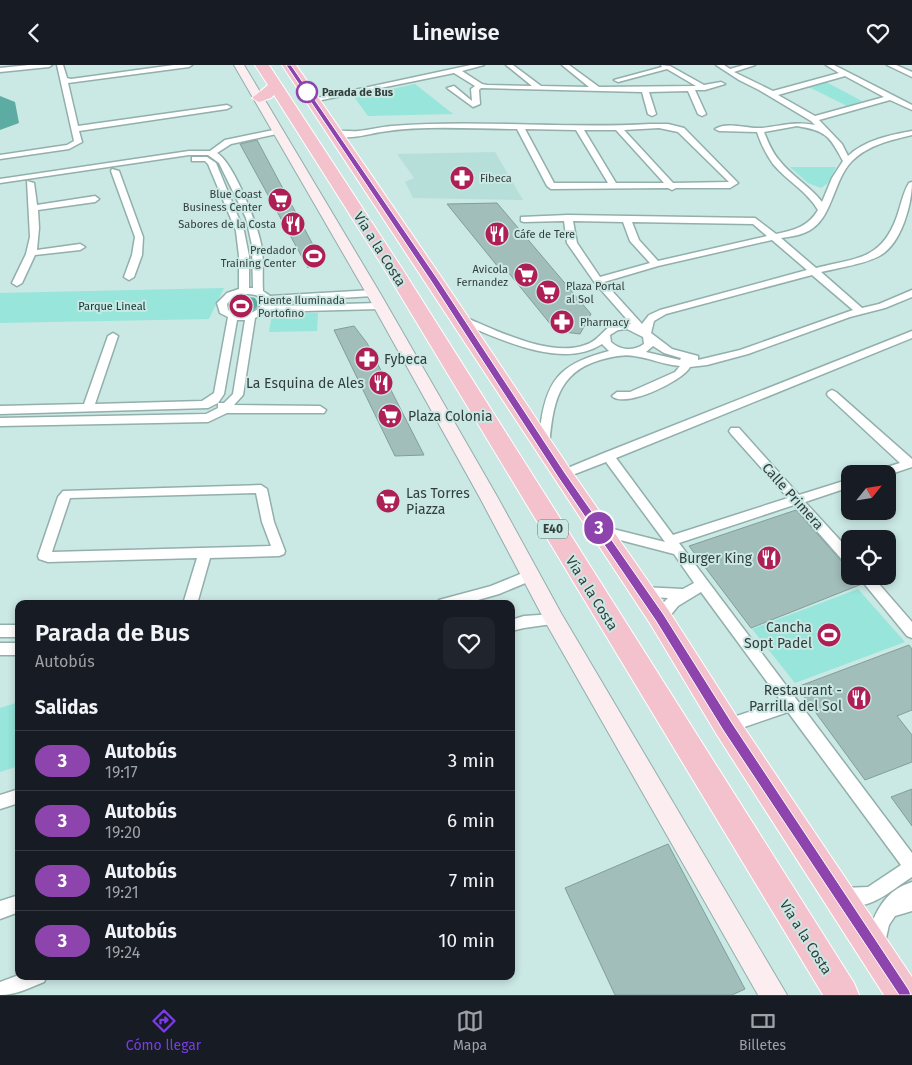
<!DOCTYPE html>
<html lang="es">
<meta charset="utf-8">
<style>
body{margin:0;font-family:"Fira Sans",sans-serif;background:#20242c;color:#f1f3f6;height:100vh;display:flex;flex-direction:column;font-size:19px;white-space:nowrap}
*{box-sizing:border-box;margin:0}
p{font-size:16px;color:#9ea1a6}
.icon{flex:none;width:28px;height:28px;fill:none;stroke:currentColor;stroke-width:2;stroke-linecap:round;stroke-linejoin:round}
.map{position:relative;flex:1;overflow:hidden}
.panel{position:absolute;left:15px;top:535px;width:500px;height:380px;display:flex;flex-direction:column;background:#171b24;border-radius:10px;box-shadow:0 2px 8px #0003}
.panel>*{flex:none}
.badge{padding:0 10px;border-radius:16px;font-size:18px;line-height:32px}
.needle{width:32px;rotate:60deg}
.tools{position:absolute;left:841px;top:400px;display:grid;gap:10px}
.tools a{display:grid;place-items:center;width:55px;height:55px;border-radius:10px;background:#171b24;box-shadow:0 2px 8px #0003;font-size:25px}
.map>.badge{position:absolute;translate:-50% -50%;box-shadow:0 0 0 2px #fff}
h2{padding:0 20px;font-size:19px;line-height:45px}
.round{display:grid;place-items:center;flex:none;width:52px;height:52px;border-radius:10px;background:#20242c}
.head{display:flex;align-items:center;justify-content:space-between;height:85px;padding:0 20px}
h1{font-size:24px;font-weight:600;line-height:38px}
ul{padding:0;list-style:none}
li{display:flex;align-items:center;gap:15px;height:60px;padding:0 20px;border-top:1px solid #363941}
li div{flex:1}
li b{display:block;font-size:19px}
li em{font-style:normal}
li .badge{min-width:55px;font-weight:700;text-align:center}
header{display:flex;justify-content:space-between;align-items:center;height:65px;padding:0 20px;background:#171b24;font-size:22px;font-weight:600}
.tabs{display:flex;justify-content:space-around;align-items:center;height:70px;border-top:1px solid #363941;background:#171b24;font-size:14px;color:#9ea1a6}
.tabs a{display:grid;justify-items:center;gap:2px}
.tabs .selected{color:#7c3aed}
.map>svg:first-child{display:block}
</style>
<header><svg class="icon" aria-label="back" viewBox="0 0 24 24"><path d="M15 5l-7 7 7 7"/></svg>Linewise<svg class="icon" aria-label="heart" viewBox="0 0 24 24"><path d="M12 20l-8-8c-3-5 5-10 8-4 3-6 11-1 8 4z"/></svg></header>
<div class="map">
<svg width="912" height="930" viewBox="0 0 912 930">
<rect width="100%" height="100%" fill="#cae8e4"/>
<path fill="#b7dfd9" d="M495,87L523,135L413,133L405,117L414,113L397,89Z"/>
<path fill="#97e5db" d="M826,17L862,36H863L847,41L809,22Z
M415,19L453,49L368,51L354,32Z
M790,102H836L828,118L821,123L808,118Z
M224,223L209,254L0,258V228Z
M318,248L317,266L269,267L272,249Z
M858,524L905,577L795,618L752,564Z
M19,637V701L0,707V643Z"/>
<path fill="#5daca3" d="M0,31L15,37L19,58L0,65Z
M245,231L255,233L258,238L257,242C248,251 239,249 228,247L225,239L229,234Z"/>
<path fill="#a1beba" stroke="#829e9a" d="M257,75L319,191L308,203L240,79Z
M497,138L591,249L580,269L556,266L508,207L503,208L447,139Z
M354,261L367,278L424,390L395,391L334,265Z
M796,445L850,506V511H855L862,519L751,563L689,481Z
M909,580L912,584V645L897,651L912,670V697L865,715L797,622Z
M912,724V761L891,732Z
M668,779L745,924L732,930H615L565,823Z"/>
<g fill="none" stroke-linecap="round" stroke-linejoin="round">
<defs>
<path id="street" d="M29,0H52L49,2L0,7V3Z
M57,0H63L67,13L71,14L174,0H192L189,2L68,18L78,61L227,40L231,42L227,44L79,66L82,77L69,84L0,94V90L67,80L74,76Z
M471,0H484L462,6L482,19L487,20L532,21L506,0H513L541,21L589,22L562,0H569L599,22L696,21L667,4L618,17L614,15L662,2L661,0L670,1L704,20L721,17L725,19L705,25H695L706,49L702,51L698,49L688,26L649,27L656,49L652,51L648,49L642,27L481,23L479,25L480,39L473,42L447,23L454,21L472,36L471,24L475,21L454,8L312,37L308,35Z
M716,0H724L730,4L744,0H755L734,7L773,26L839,8L826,0H834L912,40V45L890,35L819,55L842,79L848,91C865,75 890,70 912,66V70C891,75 868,80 852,96C832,116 833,158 804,168C796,171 788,172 781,173L816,203C854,193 880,196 896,154C900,144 903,127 909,118L912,117C912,140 901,178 881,190C866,199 838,203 821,207L862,243L879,239L912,225V232L885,243L850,252L748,289L707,300L690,302C683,316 624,344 612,331L617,327H630L675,307L680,301C664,300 650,293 634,291C623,289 611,292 600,295C556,308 553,341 549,381L547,384H539C536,377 539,365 541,357C548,310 565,298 609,286L602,279C561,306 496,272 456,256V252H464C496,265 550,293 585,280C605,274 603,254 631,259L595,218L567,178L564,156L524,157L521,156V152L568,150L755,153L776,169C794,165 808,162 818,145C807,126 787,116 773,99C766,89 761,79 757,67L719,66L715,64C727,56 747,64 761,63C783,61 792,56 815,60L811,56L759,25L739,15ZM845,11L884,32L815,51L778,30ZM797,61C826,66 829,70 843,96L832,113L822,137C810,121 791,111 779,95C772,87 768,77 764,67ZM573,156L623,157L630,176L650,198L600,212L577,178ZM632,157L753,159L767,171L658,196L639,175ZM772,175L807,205L660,245L649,250L642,259L604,217L658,201ZM812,210L853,245L740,285L698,295V291L672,284L651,268L654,256L666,249ZM627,264L643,272L644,279C633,287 620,285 611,277L610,270L618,265ZM653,281L664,288L681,293L680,295L646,287Z
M887,0H896L912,7V12Z
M650,59H668L684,63L738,118L730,123H676L672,125L668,123L551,124L547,121L517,64C473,64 425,60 381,67C368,69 344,77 332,68C338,64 350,67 358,66C369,65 380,62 392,61C478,54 564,64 650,59ZM659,63L678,67L729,117L673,118L624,65ZM525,64L576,65L608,118H554ZM584,65H616L664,118H616Z
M278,64H281V68L231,79L217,88C234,98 257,159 261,179C264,193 262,210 263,226L270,231L373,225L378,228L373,231L273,237L271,241L379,238L384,241L379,244L267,247L255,253L243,330L234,340L320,341L326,345L324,348H227L208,357L0,361V353L206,349L218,343V338H224L233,329L245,255H237L224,329L218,338L208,343L0,349V341L84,339L108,271L113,268L118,271L95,339L202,336L214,328L228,252L220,248L217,238L227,228L239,224V191L236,166L208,99L205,96H192V92H207L216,98L244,166L249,191V223H253L252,180L246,153L219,98L208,90H189L0,118V114L189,86H210L225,75ZM244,229C252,229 260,229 263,237C256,251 240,252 228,245L227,239L233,232Z
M112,104L119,106L143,172L142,190L134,212L129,215L124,212L132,190L135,172L111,106Z
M27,116L34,118L37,140L95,131L99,134L95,137L38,145L39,163L37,185L80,179L85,182L80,185L35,190L22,218L17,221L12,218L26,189L30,172Z
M912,266V273L616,393L673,470L788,433L731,369L729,366L731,363H739L799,430L850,414V422L805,437L850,486V500L845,498L794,440L679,478L912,788V812C888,827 867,850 837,837L835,831L837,825L843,823L868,822L901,800L788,647L727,668L722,666L720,661L722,656L781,636L701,527L678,541L665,557L660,558L655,557L653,553L658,543L668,533L637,531L635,527L637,523L642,522L683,524L694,518L674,489L597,469L595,466L597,463L601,461L665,477L606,397L562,414L556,410L558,407L604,388Z
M832,325L836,327L912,394V402L888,410L872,409L874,406L900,398L828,331L827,329L828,327Z
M261,420L267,424L274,457L285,486L284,489L279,491L210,493L197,539H183L197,493L48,497L39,494L38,491L58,432L63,426ZM256,428L262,457L271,481L52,487L70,433Z
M530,505L535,506L537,510L535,514L499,529L464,539H437L439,535L491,521Z
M858,511H872L912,557V573L907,571Z
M554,549L559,550L561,554L559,558L524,563L511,566V555L524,551Z
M0,560H19V572H0Z
M0,578H19V590H0Z
M19,724V738L0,744V730Z
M912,817V846L895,851L889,860L883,886L877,889L871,886C863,868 879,837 894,826C899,822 906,819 912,817Z
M19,830V847L0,854V836Z
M19,910V911H47L44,917C29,923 16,930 0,930V917Z"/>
<path id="secondary" d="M234,0H244L380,228L498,433L561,548L787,930H758L547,560L480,433L366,228Z"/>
<path id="highway" d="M255,0H269L403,205L854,918L859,930H823L385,205L274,30L271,33L259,37L252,33L268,20Z
M282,0H296L444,216L570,404L669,546L737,652L912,912V930H884L717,670L651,560Z"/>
</defs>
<use href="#street" stroke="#92afab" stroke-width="3"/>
<use href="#secondary" stroke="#92afab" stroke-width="2"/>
<use href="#highway" stroke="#fff" stroke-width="2"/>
<use href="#street" fill="#fff" fill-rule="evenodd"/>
<use href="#secondary" fill="#fbedf0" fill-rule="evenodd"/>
<use href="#highway" fill="#f3c2cc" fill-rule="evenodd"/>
</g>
<path fill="#8e44ad" stroke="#fff" d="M286,0H291L439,216L565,408L664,550L732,658L909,925L911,930H899L723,665L656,556L558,412L431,216Z"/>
<defs>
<symbol id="pharmacy-disc" viewBox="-11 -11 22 22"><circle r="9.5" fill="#ae1f55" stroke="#cae8e4"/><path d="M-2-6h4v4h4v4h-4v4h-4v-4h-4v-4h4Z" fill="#fff"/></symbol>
<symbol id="supermarket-disc" viewBox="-11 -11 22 22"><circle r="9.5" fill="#ae1f55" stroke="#cae8e4"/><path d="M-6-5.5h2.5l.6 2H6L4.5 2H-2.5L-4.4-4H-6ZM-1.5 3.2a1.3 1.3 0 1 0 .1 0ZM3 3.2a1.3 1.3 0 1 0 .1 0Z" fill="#fff"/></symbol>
<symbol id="restaurant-disc" viewBox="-11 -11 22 22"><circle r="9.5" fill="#ae1f55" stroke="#cae8e4"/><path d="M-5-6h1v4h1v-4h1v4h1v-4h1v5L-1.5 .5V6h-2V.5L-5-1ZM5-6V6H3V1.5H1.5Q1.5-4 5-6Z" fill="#fff"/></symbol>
<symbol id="stadium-disc" viewBox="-11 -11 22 22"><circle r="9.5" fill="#ae1f55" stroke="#cae8e4"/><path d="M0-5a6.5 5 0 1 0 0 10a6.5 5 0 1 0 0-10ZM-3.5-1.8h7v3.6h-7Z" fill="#fff"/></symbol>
</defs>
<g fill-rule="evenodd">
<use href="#pharmacy-disc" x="448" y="99" width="28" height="28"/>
<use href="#supermarket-disc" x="266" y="121" width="28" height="28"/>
<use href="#restaurant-disc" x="279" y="145" width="28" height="28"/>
<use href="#restaurant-disc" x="483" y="155" width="28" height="28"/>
<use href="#stadium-disc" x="300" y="177" width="28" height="28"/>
<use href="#supermarket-disc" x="512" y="196" width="28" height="28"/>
<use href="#supermarket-disc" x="534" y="213" width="28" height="28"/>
<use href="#stadium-disc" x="227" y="227" width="28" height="28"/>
<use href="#pharmacy-disc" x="548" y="243" width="28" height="28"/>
<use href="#pharmacy-disc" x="353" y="280" width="28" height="28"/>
<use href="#restaurant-disc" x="367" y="304" width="28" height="28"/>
<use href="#supermarket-disc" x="376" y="337" width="28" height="28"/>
<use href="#supermarket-disc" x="374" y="422" width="28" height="28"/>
<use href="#restaurant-disc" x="755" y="479" width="28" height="28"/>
<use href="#stadium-disc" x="815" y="556" width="28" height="28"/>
<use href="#restaurant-disc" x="845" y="619" width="28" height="28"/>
</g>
<circle fill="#fff" stroke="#8e44ad" stroke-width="2.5" cx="307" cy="27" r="10"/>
<g text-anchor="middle" stroke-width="4" stroke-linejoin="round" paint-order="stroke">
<g font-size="11" font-weight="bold" fill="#323e3c" stroke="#cae8e4" text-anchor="start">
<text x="322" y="31">Parada de Bus</text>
</g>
<g font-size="11" fill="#323e3c" stroke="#cae8e4" text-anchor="start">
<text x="480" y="117">Fibeca</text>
<text x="262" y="133" text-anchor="end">Blue Coast<tspan x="262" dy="13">Business Center</tspan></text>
<text x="276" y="163" text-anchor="end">Sabores de la Costa</text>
<text x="514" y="173">Cáfe de Tere</text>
<text x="296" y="189" text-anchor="end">Predador<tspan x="296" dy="13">Training Center</tspan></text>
<text x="508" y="208" text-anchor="end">Avicola<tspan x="508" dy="13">Fernandez</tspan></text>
<text x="566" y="225">Plaza Portal<tspan x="566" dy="13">al Sol</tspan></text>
<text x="258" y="239">Fuente Iluminada<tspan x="258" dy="13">Portofino</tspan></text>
<text x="580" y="261">Pharmacy</text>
</g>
<g font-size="11" fill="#0c332f" stroke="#cae8e4">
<text x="112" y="245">Parque Lineal</text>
</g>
<rect fill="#cae8e4" stroke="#60716e" stroke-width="1" x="538" y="454.5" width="30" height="19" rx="4"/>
<g font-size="12" font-weight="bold" fill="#323e3c">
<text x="553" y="468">E40</text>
</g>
<g font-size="14" fill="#323e3c" stroke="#cae8e4">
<text transform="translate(380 184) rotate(58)" y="5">Vía a la Costa</text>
<text transform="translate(793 431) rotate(48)" y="5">Calle Primera</text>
<text transform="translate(592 528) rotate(58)" y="5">Vía a la Costa</text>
<text transform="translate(806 872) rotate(58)" y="5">Vía a la Costa</text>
</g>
<g font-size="14" fill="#323e3c" stroke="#cae8e4" text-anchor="end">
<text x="384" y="299" text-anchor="start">Fybeca</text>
<text x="364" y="323">La Esquina de Ales</text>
<text x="408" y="356" text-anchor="start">Plaza Colonia</text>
<text x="406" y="433" text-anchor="start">Las Torres<tspan x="406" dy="16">Piazza</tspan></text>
<text x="752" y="498">Burger King</text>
<text x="812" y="567">Cancha<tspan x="812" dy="16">Sopt Padel</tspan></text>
<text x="842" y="630">Restaurant -<tspan x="842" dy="16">Parrilla del Sol</tspan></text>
</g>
</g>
</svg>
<div class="tools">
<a><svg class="needle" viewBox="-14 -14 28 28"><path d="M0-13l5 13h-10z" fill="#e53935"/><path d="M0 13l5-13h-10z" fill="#9ea1a6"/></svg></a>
<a><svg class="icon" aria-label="locate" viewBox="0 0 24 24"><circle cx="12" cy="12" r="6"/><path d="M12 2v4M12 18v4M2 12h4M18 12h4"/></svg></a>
</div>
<b class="badge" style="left:599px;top:463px;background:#8e44ad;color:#fff">3</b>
<section class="panel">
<div class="head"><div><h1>Parada de Bus</h1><p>Autobús</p></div><a class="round"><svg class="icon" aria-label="heart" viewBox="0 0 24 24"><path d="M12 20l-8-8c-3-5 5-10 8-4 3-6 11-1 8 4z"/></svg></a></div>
<h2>Salidas</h2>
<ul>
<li><span class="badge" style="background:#8e44ad;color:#fff">3</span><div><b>Autobús</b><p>19:17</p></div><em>3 min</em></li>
<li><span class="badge" style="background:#8e44ad;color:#fff">3</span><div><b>Autobús</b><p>19:20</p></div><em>6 min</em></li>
<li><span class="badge" style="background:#8e44ad;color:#fff">3</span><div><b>Autobús</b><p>19:21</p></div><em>7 min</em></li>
<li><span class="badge" style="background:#8e44ad;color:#fff">3</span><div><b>Autobús</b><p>19:24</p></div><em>10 min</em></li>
</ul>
</section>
</div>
<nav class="tabs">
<a class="selected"><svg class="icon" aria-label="directions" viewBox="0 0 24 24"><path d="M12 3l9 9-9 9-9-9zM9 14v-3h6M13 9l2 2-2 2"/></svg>Cómo llegar</a>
<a><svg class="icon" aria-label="map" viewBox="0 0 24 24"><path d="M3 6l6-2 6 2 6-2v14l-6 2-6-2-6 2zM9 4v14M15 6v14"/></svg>Mapa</a>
<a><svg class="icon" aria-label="tickets" viewBox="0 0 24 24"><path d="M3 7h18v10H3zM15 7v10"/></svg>Billetes</a>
</nav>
